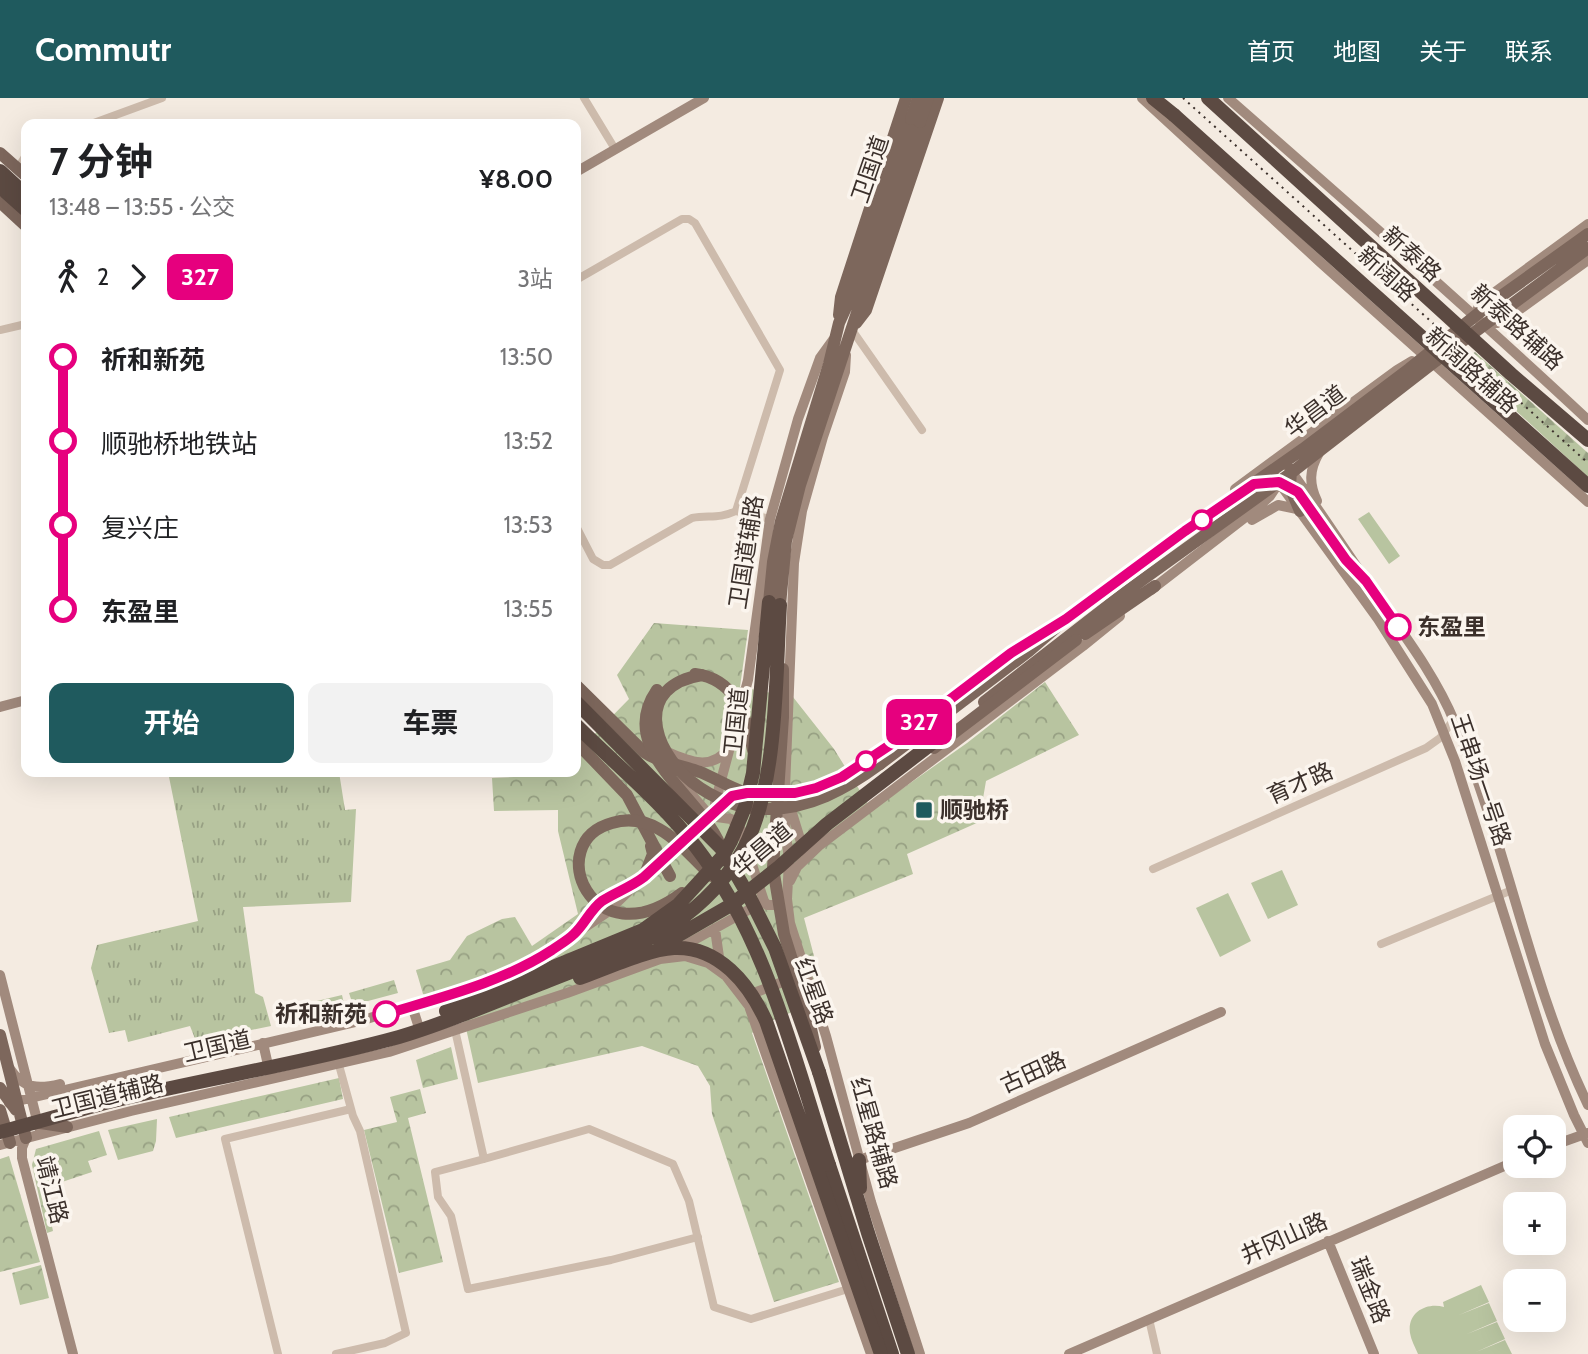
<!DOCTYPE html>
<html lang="zh">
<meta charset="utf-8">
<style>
body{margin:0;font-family:Cabin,"Noto Sans SC",sans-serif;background:#f2f2f2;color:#202124;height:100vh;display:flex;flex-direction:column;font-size:26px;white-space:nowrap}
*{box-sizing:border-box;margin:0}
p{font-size:23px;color:#757577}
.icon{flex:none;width:38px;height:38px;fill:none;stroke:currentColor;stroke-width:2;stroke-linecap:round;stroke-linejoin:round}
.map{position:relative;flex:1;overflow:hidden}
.details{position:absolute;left:21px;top:21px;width:560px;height:658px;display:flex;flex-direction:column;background:#fff;border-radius:14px;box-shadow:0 7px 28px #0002}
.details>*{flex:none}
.badge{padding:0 14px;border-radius:10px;font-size:24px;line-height:46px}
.buttons{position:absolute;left:1503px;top:1017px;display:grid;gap:14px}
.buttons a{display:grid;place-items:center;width:63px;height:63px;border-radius:14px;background:#fff;box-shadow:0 7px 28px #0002;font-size:35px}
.map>.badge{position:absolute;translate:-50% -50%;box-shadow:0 0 0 4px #fff}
.legs{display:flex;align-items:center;gap:10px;height:77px;padding:0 28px;font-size:23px}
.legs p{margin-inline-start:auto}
.headline{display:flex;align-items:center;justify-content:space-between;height:119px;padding:0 28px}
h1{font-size:38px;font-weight:700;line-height:52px}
.action{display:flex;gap:14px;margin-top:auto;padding:14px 28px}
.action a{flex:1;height:80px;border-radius:14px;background:#1f5a5e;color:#fff;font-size:28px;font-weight:700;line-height:80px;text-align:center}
.action a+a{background:#f2f2f2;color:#202124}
ul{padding:0 28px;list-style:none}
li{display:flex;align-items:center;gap:24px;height:84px;font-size:26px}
li i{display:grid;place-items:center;width:10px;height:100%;margin:0 9px;background:currentColor}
li i::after{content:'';width:18px;height:18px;margin:-9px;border:5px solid;border-radius:50%;background:#fff}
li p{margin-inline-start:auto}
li:first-child i{background:linear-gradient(#0000 50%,currentColor 0)}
li:last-child i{background:linear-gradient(currentColor 50%,#0000 0)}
header{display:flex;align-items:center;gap:42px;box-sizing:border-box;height:98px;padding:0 35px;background:#1f5a5e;color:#fff}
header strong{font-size:33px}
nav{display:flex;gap:38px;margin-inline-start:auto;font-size:24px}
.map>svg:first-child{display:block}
</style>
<header>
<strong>Commutr</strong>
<nav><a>首页</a><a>地图</a><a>关于</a><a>联系</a></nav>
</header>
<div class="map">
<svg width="1588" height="1256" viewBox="0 0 1588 1256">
<defs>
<pattern id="grass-tufts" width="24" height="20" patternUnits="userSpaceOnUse" patternTransform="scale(1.75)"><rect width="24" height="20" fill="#b8c4a0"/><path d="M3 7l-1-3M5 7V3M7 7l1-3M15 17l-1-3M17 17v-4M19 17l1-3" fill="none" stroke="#97a083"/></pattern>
<pattern id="forest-firs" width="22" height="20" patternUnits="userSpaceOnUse" patternTransform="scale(1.75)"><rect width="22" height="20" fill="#b8c4a0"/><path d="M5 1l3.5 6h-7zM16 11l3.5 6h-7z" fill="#97a083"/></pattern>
<pattern id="park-crowns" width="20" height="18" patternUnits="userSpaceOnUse" patternTransform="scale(1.75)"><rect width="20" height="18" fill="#b8c4a0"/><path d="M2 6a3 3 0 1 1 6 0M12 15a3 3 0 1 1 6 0" fill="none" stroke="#97a083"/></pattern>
</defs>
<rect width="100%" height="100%" fill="#f4ebe1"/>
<path fill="url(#grass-tufts)" d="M168,674H297L298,678L312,674H339L345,712L356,711L351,804L243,809L255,895L263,899L271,928L196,943L190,928L128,944L125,932L109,935L91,870L97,847L198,823Z"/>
<path fill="url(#forest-firs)" d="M1475,254L1588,355V379L1462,263Z"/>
<path fill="url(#park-crowns)" d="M654,525L748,532L740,589L793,599L834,651L872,712L967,645L1045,584L1079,637L986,683L979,724L907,756L913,776L804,820L825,900L764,926L752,935L839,1184L774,1204L712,1016L710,988L698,968L642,948L478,985L464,921L423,896L416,872L450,862L467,838L502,821L515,819L532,848L578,816L558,733V712L494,713L492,680L538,678L546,674H576V655L629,601L617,577Z
M394,882L398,895L353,907L349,895Z
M342,897L345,910L282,925L279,912Z
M451,949L458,981L423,990L416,962Z
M339,980L343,1001L176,1040L169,1019Z
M420,991L426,1015L408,1020L443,1164L399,1175L364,1032L397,1024L390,999Z
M157,1021L156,1043L153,1053L118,1062L108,1032Z
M99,1033L107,1057L88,1063L92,1074L44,1090L53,1133L47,1135L32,1067L36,1051Z
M9,1058L40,1164L0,1174V1061Z
M41,1167L49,1200L20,1207L12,1175Z"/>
<path fill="#b8c4a0" d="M1369,414L1400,458L1389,466L1358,421Z
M1282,772L1298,807L1268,821L1251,785Z
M1228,795L1251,843L1220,859L1196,810Z
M1481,1187L1489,1204L1459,1217L1489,1205L1497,1223L1467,1236L1497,1224L1505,1241L1476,1254L1505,1242L1512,1256H1418C1415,1249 1411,1242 1410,1235C1407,1214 1427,1204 1444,1209L1443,1204Z"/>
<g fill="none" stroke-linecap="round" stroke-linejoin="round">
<path stroke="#cdbbac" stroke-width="8" d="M584,0L615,51
M91,26L162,0
M18,70L26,57
M576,182L682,121H689L695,125L780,272L736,413L770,421
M0,232L26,226
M852,232L922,332
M576,428L593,461L603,467H610L692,420C709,417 719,421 736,413
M1153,771L1426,650L1440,640L1454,621
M1381,846L1512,792
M455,932L484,1061L589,1031L673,1066L689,1103L714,1209L751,1221L848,1191
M484,1061L435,1074L438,1099L451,1118L468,1191L611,1162L698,1139
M1149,1221L1157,1256
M278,1256L225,1041L351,1011
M336,1256L385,1245L406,1235L360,1033L353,1018L339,967"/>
<path stroke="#a18a7d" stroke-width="10" d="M1142,0L1320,164L1588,404
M1228,0C1349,106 1470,212 1588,322
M576,74L704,0
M1475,218L1480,205L1588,126
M1485,226L1497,225L1505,222L1588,162
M846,257L845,274L823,339L802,413L794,465L784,716L789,763L787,801L790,825L826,938L871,1104L920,1256
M1280,358C1310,398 1337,440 1365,481C1397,528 1433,572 1455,625C1508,749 1529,885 1588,1007
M1267,368L1378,521L1432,606L1455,663L1545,946L1574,1017L1588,1045
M1235,391L1397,272L1412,263
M1317,403C1309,386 1309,372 1319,355
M1252,422L1278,407L1297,411
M1151,492L1256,411L1270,398L1278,386
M0,609L26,602
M665,653C688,663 711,674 729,650
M866,663L1011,555L1045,533
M680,683L710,718
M788,702L804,754
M715,705L748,582L770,421L798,321L820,260L833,242
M790,783L797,769L820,747L1083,548L1120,518
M715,831L720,866
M579,833L606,815L629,793
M678,851L759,806
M0,877L39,1030
M746,898L793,880
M412,908L422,939
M263,945L270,976
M10,971C23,991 39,991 60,986
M9,1005L360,923L470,889L516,871L550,853L576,834L591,812L604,802L633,788L644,779L710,718L731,721L740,730L764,803L767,807H777L784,813
M26,1040L22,1050V1060L73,1256
M0,1047L131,1013L389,954L567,895L660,861L685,858L708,865L726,878L749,908L871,1256
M1554,1047L1588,1035
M859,1062L969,1025L1221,914
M1328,1143L1374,1256
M1069,1256L1516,1063"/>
<path stroke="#7d675c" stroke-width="12" d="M0,55L26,78
M0,104L26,128
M839,217L841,199L906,0
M856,225L866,212L938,0
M1291,372L1290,389L1300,413
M769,504L773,464L781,423L829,266L839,225L848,205L911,21
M780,507L786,443L800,387L920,24
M1085,536L1155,488
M576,587L644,654C660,665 681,667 700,674C715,680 729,689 744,694C787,708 832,686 866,663
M984,604L1127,493L1291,375L1433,265L1588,150
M576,644L627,697L670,778
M880,666L1029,553L1066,521L1185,433L1303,351L1409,271L1490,206L1588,136
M710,718L732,697
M644,779L653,756L651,748
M0,937L26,1040
M0,990L16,1012
M0,1012L10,1045
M34,1024L67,1029"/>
<path stroke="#5c4a42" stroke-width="14" d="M1153,0L1174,17
M0,73L26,97
M0,89L26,112
M819,974L868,1135L908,1256
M859,1062L860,1090
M829,1067L892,1256"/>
<path stroke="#3b302b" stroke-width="2" stroke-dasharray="2 5" stroke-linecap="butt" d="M1183,0L1588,365"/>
<path stroke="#7d675c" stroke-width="12" d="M911,21L918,0
M920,24L928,0
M783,571V619L773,770L784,836L805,903L815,949
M695,576C736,581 746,617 753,652
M702,577C634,588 651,651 692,684C712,700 741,712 767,711C809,711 846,691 880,666
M657,592C615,652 699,696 720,747
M934,650L1076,542
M682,795C591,863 542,744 612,725C628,720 645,723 659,731C679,742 695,763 712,778"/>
<path stroke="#5c4a42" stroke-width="14" d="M1208,0L1511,276L1588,342
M1174,17L1588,388
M576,604L721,750L750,800L775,850L819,974
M576,627C616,667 662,704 696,749C767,841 793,958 829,1067
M660,848L731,807L779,769L827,726L939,640
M580,880C605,871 649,851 674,850C719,848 749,886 766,923L881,1256
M446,913L643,832L678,807L722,759L731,743L745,709L753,675L769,504
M0,1034C38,1024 75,1013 113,1003C208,980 305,965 399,939C450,924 499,902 548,883C623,853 690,834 737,762C779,698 775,583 780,507"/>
</g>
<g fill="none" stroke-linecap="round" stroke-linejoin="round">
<defs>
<path id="line-1" d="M386,916C442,899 503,884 552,852C559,847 568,842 574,836C585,826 590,812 602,803C616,794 631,789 644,779L732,698L747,695H795L816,690L842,679L890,647L1011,555L1066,521L1185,433L1254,386L1279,384L1298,394L1346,462L1366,483L1398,529"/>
</defs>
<use href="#line-1" stroke="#fff" stroke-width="16"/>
<use href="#line-1" stroke="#e6007e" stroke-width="10"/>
</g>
<g fill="#fff" stroke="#e6007e" stroke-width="3.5">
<circle cx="1202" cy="422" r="9"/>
<circle cx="1398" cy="529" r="12"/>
<circle cx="866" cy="663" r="9"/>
<circle cx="386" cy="916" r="12"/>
</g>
<rect fill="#1f5a5e" stroke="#fbf5ee" stroke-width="2.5" x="915" y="703" width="18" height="18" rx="3.5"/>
<g text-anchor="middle" stroke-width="7" stroke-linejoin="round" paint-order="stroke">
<g font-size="23" fill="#3b302b" stroke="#fbf5ee">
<text transform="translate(870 71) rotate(-71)" y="8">卫国道</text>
<text transform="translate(1412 156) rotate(42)" y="8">新泰路</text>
<text transform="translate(1387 176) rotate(42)" y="8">新阔路</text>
<text transform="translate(1517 229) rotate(42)" y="8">新泰路辅路</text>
<text transform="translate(1472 272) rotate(42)" y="8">新阔路辅路</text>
<text transform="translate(1315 313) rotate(-37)" y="8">华昌道</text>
<text transform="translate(746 454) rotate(-81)" y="8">卫国道辅路</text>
<text transform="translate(736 624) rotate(-84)" y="8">卫国道</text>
<text transform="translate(1481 682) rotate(71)" y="8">王串场一号路</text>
<text transform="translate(1300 685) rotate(-24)" y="8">育才路</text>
<text transform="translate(762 751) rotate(-40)" y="8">华昌道</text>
<text transform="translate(814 893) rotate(70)" y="8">红星路</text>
<text transform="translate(217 948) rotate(-13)" y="8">卫国道</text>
<text transform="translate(1033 974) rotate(-24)" y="8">古田路</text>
<text transform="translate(107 998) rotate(-14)" y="8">卫国道辅路</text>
<text transform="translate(874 1035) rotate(74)" y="8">红星路辅路</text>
<text transform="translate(52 1092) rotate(76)" y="8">靖江路</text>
<text transform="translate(1284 1140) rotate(-24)" y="8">井冈山路</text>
<text transform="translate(1370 1192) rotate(68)" y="8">瑞金路</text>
</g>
<g font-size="23" font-weight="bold" fill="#3b302b" stroke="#fbf5ee" text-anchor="start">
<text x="1417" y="537">东盈里</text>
<text x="367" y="924" text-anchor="end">祈和新苑</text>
</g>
<g font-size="23" font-weight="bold" fill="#3b302b" stroke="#fbf5ee" text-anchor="start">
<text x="940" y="720">顺驰桥</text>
</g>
</g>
</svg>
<div class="buttons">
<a><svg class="icon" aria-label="locate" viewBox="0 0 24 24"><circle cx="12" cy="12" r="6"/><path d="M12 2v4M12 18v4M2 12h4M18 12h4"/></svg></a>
<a>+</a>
<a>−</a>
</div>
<b class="badge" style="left:919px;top:624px;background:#e6007e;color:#fff">327</b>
<section class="details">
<div class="headline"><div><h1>7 分钟</h1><p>13:48 – 13:55 · 公交</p></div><b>¥8.00</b></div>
<div class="legs"><svg class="icon" aria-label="walk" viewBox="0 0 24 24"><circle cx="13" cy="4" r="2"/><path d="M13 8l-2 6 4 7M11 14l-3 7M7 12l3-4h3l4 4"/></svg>2<svg class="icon" aria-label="forward" viewBox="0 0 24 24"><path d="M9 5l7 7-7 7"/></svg><b class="badge" style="background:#e6007e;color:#fff">327</b><p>3站</p></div>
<ul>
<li><i style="color:#e6007e"></i><b>祈和新苑</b><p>13:50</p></li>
<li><i style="color:#e6007e"></i><span>顺驰桥地铁站</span><p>13:52</p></li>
<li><i style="color:#e6007e"></i><span>复兴庄</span><p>13:53</p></li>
<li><i style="color:#e6007e"></i><b>东盈里</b><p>13:55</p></li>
</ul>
<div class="action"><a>开始</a><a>车票</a></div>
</section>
</div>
